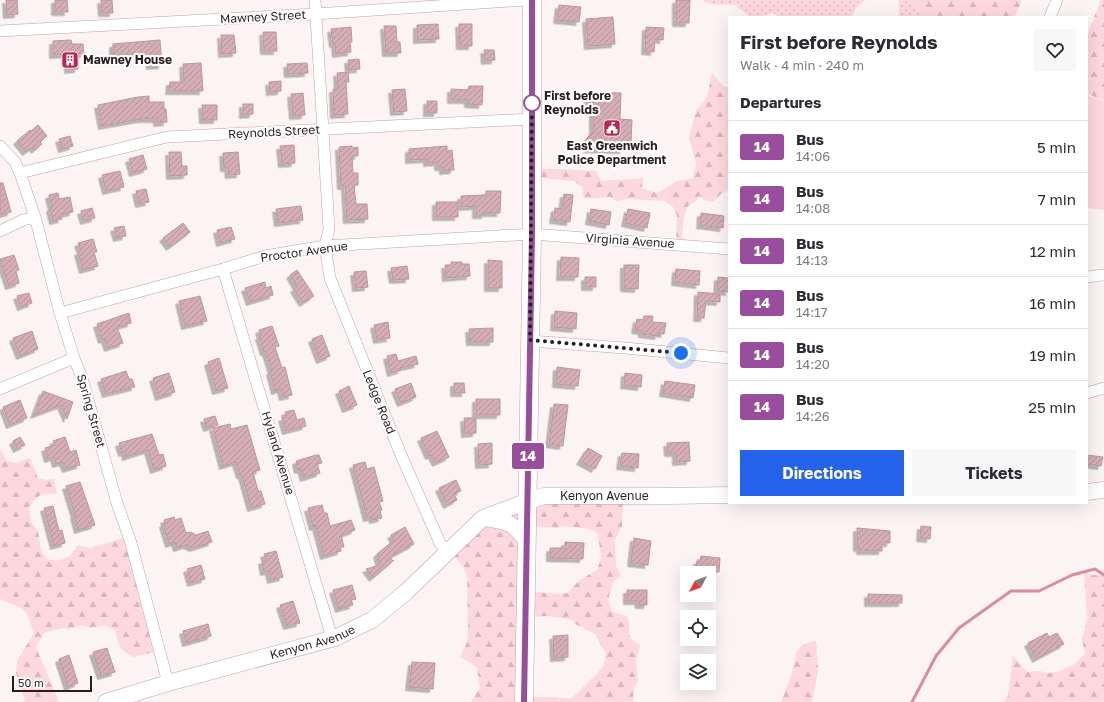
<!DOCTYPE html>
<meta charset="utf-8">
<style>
body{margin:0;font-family:"Golos Text",sans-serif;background:#f7f7f7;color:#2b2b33;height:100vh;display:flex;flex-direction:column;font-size:15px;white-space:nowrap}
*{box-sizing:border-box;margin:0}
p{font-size:13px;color:#7c7c81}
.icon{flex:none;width:22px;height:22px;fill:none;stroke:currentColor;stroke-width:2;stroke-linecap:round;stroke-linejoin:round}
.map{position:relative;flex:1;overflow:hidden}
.panel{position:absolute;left:728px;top:16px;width:360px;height:488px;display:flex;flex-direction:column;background:#fff;border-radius:0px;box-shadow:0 4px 16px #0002}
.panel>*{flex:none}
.badge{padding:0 8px;border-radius:3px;font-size:14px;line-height:26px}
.needle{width:26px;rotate:229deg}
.fabs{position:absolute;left:680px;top:566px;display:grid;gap:8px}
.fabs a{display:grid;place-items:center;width:36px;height:36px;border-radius:0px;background:#fff;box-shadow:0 4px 16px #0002;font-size:20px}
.scale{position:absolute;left:12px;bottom:10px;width:80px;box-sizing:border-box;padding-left:4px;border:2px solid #2b1d1f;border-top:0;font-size:11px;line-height:14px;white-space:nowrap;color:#2b1d1f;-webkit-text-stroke:3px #fff;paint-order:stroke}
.you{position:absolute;width:20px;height:20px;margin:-10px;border:3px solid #fff;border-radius:50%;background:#1a73e8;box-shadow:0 0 0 6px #1a73e833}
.map>.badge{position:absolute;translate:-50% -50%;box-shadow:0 0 0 2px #fff}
h2{padding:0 12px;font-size:15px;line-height:36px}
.round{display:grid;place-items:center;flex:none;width:42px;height:42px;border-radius:0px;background:#f7f7f7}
.overview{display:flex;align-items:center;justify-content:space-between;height:68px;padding:0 12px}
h1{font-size:19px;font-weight:700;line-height:30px}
.primary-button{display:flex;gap:8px;margin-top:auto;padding:8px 12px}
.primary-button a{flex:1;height:46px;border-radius:0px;background:#2563eb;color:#fff;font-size:16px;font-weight:700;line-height:46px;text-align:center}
.primary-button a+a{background:#f7f7f7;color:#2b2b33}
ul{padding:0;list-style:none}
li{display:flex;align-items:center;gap:12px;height:52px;padding:0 12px;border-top:1px solid #e1e1e2}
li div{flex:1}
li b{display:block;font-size:15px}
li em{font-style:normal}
li .badge{min-width:44px;font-weight:700;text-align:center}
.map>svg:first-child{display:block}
</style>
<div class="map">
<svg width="1104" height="702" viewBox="0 0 1104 702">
<defs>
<pattern id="grass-dots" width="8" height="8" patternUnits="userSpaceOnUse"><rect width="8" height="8" fill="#fdd8df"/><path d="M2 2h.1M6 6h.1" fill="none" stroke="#d9b9bf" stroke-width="1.8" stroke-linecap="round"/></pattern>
<pattern id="forest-firs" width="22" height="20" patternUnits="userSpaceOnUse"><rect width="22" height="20" fill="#fdd8df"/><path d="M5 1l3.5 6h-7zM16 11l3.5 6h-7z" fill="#d9b9bf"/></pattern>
<pattern id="building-hatch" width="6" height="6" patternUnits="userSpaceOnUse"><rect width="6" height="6" fill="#d5adb4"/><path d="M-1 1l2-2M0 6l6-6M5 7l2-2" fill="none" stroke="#b7949a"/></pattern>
<filter id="shadow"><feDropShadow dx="-3.5" dy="3.5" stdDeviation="0" flood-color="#0004"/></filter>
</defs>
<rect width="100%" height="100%" fill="#fbf3f4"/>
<path fill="url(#grass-dots)" d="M702,0H865L856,8L852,17H780L773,13L757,17H750L735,5L711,4Z
M899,0H909L928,17H897L899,14Z"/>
<path fill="url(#forest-firs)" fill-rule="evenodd" d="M909,0H1022L1015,17H928Z
M1100,0H1104V100L1087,94V35L1100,2Z
M712,73L723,86L729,88V190L721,194L713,202L704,200L699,196L696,201L688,206L684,217L681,245L676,244L677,216L674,208L665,201L629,199L617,201L609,197L584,199L582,187L574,181L532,177V168L596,171L601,181L643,178L642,188L657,193L677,181L693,178L696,163L689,138L696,111L707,97Z
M0,449L6,460L15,463L30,458L38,478L45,480L54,479L57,494C41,492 38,495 29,507L31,522L38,531L41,551L47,559L56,561L70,556L78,545L90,548L127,537L159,651L133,657L120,648L115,631L105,625L90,628L81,625L69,629L62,628L44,633L36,647L59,702H25L16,673L17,661L34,633L27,614L23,609L0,599Z
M623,498L622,526L615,540L616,566L621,576L613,582L608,600L613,612L628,617L630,638L640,645L636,662L638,681L634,688L633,702H471L480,688L477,667L460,657L467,642L468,632L467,575L464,568L450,551L489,519L530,501ZM529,526L557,528L563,526L590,529L598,534L601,558L597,570L580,580L567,593L559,594L527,591ZM549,616L573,620L575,624L595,634L606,654L603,667L571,699L555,697H524L529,617Z
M1084,572L1093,575L1104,574V702H1004L1008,695L1013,656L1027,672L1040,671L1047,673L1057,672L1073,665L1084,655L1085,653L1082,640L1087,619Z
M816,641L818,671L812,702H781L790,679L797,651L803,644Z"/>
<path fill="#fdd8df" d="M1087,95L1104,101V210L1087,208Z"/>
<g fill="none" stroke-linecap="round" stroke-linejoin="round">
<path stroke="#da8d9d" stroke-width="3" d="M912,702L936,656L959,628L1011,591H1039L1072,575L1095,569L1104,575"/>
</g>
<path fill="url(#building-hatch)" stroke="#bd969d" filter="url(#shadow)" d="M6,0H17L18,14L7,15Z
M55,0H67L68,12H55Z
M101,0H112L113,13H102Z
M676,0H690L689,23H676Z
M559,5L581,7L579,22L557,20Z
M613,17L615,44L588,46L586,19Z
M438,24L439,39L417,40V25Z
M459,24H472V46H460Z
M384,26H396L397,42H400L401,53H386Z
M351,27L352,42H350L351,52L336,54L335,44H333L331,29Z
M646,27L664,28L663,40L655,39L654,52L645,51Z
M263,32H276L277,51H264Z
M221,35H234L236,53L222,54Z
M71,40L72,44H83L84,54H78V69L68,70V54L53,55V41Z
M160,40L162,65L150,66L149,59L145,60L144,54L113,56V44Z
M484,50H494L495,60L485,61Z
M359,59L360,69L349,70L348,60Z
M201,63L203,91H169L170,82H184L183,64Z
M307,63L308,73L288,74L287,64Z
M348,72L349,82H346L348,114L334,115L333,89H338L337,73Z
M281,81V91L270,92L269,82Z
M469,86H483L482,105L468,104V100H451V89L468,90Z
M405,89L407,111L394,112L392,90Z
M588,92L621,93L620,119L632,120L631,143L623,142V150L587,149V138L593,132V107L588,104Z
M303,93L305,115L293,116L291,94Z
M149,96V102H164V109H166L167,122L157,123V119H141L102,126L98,105L138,97Z
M427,101H437V113H427Z
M243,104H253V114L243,115Z
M202,105H217V120H203Z
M38,125L47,136L40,142L42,144L35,150L33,147L26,152L17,141L30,130L31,131Z
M70,136L73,146L62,149L59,139Z
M294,145L295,163L282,164L280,146Z
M352,146V148L358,147V156H352L353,173H358V185H354L356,204H367L368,219L347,220L345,186H341L339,147Z
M447,146V151L452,150L454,170L443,171V167H438V162L427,163V159L409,160V149Z
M169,152H181L182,166H187V175L170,176Z
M238,152L240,174L229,175L228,168H224L223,153Z
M143,155L147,169L133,173L129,159Z
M120,171L124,187L106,191L102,175Z
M0,183H3L11,212L0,215Z
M146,189L149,202L139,204L136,191Z
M486,191H501L500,213H485V215H476V206L461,207V196L486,195Z
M58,193L59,199L70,197L73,212L60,215L62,219L53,221L50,208H52L49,195Z
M564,194L573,195L570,222L553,220L555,208L562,209Z
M436,202H458V217H436Z
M301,206L303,220L278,223L276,209Z
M92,208L95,218L84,221L81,211Z
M591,209L611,212L609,225L589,221Z
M628,209L650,213L647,228L625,223Z
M701,213L724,216L723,228L700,225Z
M183,223L190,232L170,247L163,238Z
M124,226L126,236L117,238L114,228Z
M231,227L235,239L220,243L217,230Z
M93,239L97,252H94L98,266L83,270L78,252L81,251L78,243Z
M14,255L19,270L16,271L19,283L9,286L0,259Z
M561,257L579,258L578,277H560Z
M488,260L502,261V288H488Z
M451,262H462V264H469L470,276L446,278L445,265H451Z
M624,265H639L638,289L624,288Z
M407,266L409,279L393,280L391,268Z
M676,269L700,271L699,285L675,282Z
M297,270L314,296L303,303L294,289L297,287L290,275Z
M366,271L368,287L356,288L354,272Z
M585,277H596V287H585Z
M718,277L729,278V292L717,291Z
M265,282L266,288L271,286L273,295L250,302L245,288Z
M698,292L720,294V302L706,301L704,318H697Z
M29,293L32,303L21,307L17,296Z
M200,296L207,321L185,326L179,301Z
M555,311L577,313L576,329L554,327Z
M129,313L131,323L117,327L123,343L108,348L105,339L102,340L97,324Z
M644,316H653L652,322L666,323L664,334L659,333L658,336L642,334V331L635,330L637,319L643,320Z
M388,322L390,338L377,340L374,325Z
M272,326L279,346L275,347L282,368L285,367L292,395L283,397L281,389L275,391L270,371H272L266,352H264L259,336H261L259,330Z
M493,328V342H470L469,329Z
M32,331L38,349L20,356L13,338Z
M322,335L330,356L320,360L312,339Z
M396,354L398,361L416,356L418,364L400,368L401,370L391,373L387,356Z
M219,358L228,388L216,391L208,362Z
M557,367L580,370L578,386L556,384Z
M126,371L129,379H132L135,387L106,394L101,379Z
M169,373L175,392L159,397L153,378Z
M625,373L642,375L641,387L624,385Z
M665,381L695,385L693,398L663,393Z
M411,383L416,397L401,403L395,389Z
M454,383H464L465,393H454Z
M349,386L357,405L346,409L339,391Z
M43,391L73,402L67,419L61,405L34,415Z
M476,399H500V415H476Z
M20,400L27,418L10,425L3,407Z
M554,404L568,405L563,446L549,444Z
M294,410L297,420L304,418L306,426L286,431L282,418L286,417L285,412Z
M215,416L218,425L207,428L204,419Z
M464,418H476V433L465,434Z
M230,424L231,429L247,425L260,470L253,472L258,491H261L265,504L251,508L242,475H240L236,462L223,466L213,428Z
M437,431L449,457L436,463L432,455L429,456L421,438Z
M152,434L159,455L163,454L166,466L154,470L148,450L126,457L125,452L122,453L119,443Z
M20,437L25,445L17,449L13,441Z
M65,437L70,452L76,450L80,465L66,469L63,462L56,464L54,457L48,459L45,448L55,445L53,441Z
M689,442L690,461L676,462V453H668L667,443Z
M492,443V464L479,465L478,444Z
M588,448L602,456L595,469L580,461Z
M622,453L639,454L638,468L620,466Z
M316,455H319L322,463L317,464L320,473L304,478L301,469L298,470L296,461Z
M1087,455L1103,457L1101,466L1087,464Z
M365,462L367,469L374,467L383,501L379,502L382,510L380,511L382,518L373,520L372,517L367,518L353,465Z
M456,480L461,491L454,494L457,500L447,505L439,488Z
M80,482L95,525L78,530L74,515H75L66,486Z
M322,505L324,513H327L330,526L351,520L355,530L341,535L344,547H340L341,551L324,556L316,526L313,527L308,508Z
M53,506L59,531L62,530L65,543L54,546L44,508Z
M174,517L175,520L181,518L186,533L191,532L196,535L208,531L212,542L193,548L187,545L177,548L175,542L169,544L163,524L165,523L164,520Z
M921,526L931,527L930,539L920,538Z
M405,527L414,544L390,557L393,561L394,560L373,578L366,569L380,565L377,554L394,540L391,535Z
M857,528L890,531V543H882V551H860V548H857Z
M634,538L651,541L648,565L631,563Z
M565,542L584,543L583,559L550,558V548H565Z
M276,551L283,577L271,580L269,571L264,572L262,561L266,560L264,554Z
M701,556L720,558L719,572L696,570L697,561H700Z
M201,565L205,579L191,583L187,569Z
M352,585L356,599L351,600L353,605L339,609L333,590Z
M627,590H647V605H639L638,601H627Z
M868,594L902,595V603H868Z
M293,601L300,623L287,626L280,605Z
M208,624L211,636L186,643L183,631Z
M1047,633L1049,637L1057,633L1064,644L1036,659L1028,643Z
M568,635V657L554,658L553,636Z
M107,648L115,672L101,676L93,652Z
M69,655L78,683L68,687L59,659Z
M412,662L435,663L433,689L409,687Z"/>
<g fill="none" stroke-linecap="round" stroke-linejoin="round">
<defs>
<path id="street" d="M315,0L329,229L325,246L330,278L401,455L440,543L447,553
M1050,17L1057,0
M0,31L315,14L526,0
M0,146L15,162L20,173L35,217L60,313L74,358L82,378L117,503L131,543L168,683
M20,173L167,137L531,119
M0,231L23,220L35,217
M223,269L332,638
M1087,277L1104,275
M60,313L223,269L265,256L325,246L532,234L729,249
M530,341L625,348L729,358
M0,389L74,358
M1087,393L1104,388"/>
<g id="secondary">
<path d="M1087,492L1104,490"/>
<path d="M485,518C507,521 514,523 527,542"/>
<path id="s1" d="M106,702L168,683L335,638L372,620L406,592L483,518L528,501L544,496H669L729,495"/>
</g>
<path id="primary" d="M524,702L532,234V0"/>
</defs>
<use href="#street" stroke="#c7a0a6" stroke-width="12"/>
<use href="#secondary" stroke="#c7a0a6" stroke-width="17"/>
<use href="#primary" stroke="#c7a0a6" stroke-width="19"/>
<use href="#street" stroke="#fff" stroke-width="11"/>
<use href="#secondary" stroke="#fff" stroke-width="16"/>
<use href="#primary" stroke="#fff" stroke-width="18"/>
</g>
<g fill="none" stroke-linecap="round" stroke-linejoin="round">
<defs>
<path id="line" d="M524,702L532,234V0"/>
</defs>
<use href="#line" stroke="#fff" stroke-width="9"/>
<use href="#line" stroke="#994d9d" stroke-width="6"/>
<path stroke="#2b1d1f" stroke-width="4" stroke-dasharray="0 7.2" d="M532,103L530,340L681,353"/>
</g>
<defs>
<symbol id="building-square" viewBox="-11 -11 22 22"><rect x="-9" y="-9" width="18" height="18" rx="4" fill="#b62757" stroke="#fff"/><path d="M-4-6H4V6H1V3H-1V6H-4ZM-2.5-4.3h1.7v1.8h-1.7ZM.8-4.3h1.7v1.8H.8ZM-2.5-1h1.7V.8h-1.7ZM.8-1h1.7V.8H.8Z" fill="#fff"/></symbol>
<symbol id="civic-square" viewBox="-11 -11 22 22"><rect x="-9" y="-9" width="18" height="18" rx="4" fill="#b62757" stroke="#fff"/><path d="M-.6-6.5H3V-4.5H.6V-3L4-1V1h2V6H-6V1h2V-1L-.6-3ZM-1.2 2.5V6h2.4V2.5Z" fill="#fff"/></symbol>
</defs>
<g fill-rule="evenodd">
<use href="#building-square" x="60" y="50" width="20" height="20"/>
<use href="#civic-square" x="602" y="118" width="20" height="20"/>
</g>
<circle fill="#fff" stroke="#994d9d" stroke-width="2" cx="532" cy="103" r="8"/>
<g text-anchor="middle" stroke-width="4" stroke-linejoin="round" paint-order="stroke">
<g font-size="12" fill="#2b1d1f" stroke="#fff">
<text transform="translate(263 17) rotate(-3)" y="4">Mawney Street</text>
<text transform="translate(274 132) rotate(-3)" y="4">Reynolds Street</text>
<text transform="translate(630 241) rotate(4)" y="4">Virginia Avenue</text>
<text transform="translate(304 252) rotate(-8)" y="4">Proctor Avenue</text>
<text transform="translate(379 402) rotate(68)" y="4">Ledge Road</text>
<text transform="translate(91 411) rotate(74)" y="4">Spring Street</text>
<text transform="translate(278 453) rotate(73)" y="4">Hyland Avenue</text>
<text dy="4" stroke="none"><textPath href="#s1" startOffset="555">Kenyon Avenue</textPath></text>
<text dy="4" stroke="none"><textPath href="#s1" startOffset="215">Kenyon Avenue</textPath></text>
</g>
<g font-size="12" font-weight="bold" fill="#2b1d1f" stroke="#fff" text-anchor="start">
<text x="83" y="64">Mawney House</text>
<text x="612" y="150" text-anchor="middle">East Greenwich<tspan x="612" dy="14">Police Department</tspan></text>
</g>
<g font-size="12" font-weight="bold" fill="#2b1d1f" stroke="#fff" text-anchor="start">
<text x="544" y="100">First before<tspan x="544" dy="14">Reynolds</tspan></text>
</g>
</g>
</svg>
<div class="fabs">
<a><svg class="needle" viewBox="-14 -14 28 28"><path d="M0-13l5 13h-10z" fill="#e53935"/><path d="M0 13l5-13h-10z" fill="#7c7c81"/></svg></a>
<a><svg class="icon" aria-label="locate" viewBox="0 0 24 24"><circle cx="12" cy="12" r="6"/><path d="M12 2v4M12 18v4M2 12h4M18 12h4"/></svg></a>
<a><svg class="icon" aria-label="layers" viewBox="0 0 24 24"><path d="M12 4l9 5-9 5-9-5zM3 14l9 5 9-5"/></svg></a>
</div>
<div class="scale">50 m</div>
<div class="you" style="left:681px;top:353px"></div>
<b class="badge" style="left:528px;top:456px;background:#994d9d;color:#fff">14</b>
<section class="panel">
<div class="overview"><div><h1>First before Reynolds</h1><p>Walk · 4 min · 240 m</p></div><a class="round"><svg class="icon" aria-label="heart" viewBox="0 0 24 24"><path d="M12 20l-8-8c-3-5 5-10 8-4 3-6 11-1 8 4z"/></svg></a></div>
<h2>Departures</h2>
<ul>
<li><span class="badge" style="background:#994d9d;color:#fff">14</span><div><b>Bus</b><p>14:06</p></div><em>5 min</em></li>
<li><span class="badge" style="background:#994d9d;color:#fff">14</span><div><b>Bus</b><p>14:08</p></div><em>7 min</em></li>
<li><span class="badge" style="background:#994d9d;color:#fff">14</span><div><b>Bus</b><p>14:13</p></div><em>12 min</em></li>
<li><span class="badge" style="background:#994d9d;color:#fff">14</span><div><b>Bus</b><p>14:17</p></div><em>16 min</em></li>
<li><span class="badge" style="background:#994d9d;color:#fff">14</span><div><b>Bus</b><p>14:20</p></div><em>19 min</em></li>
<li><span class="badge" style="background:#994d9d;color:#fff">14</span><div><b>Bus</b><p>14:26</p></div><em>25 min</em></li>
</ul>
<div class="primary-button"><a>Directions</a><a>Tickets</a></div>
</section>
</div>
